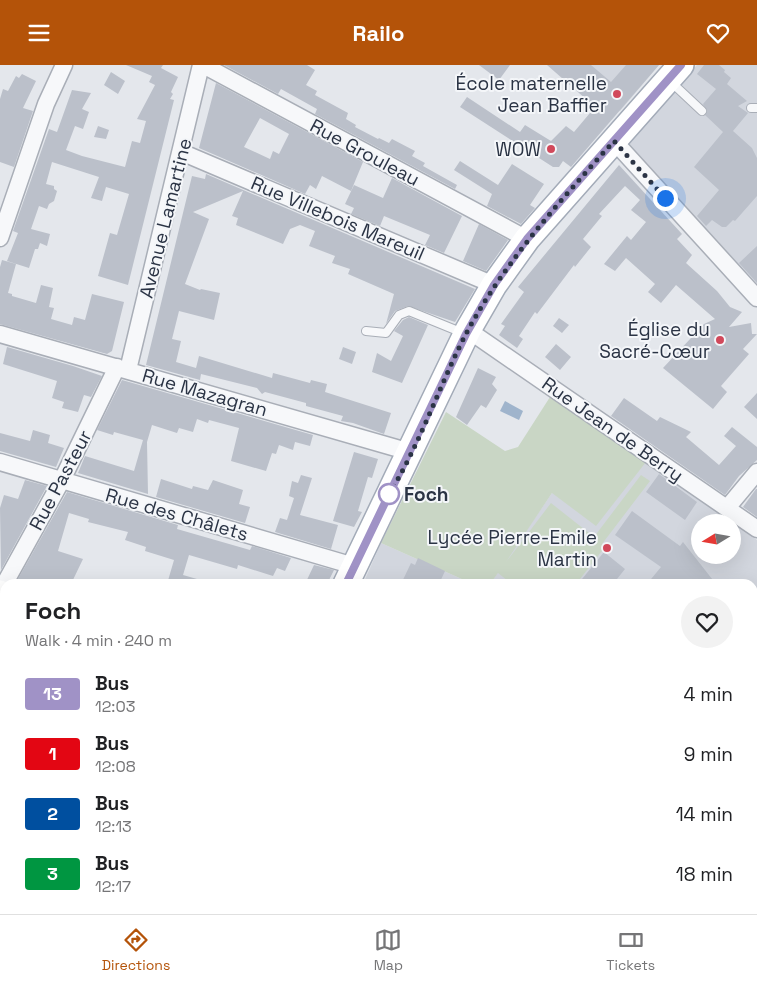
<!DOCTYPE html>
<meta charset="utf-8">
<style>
body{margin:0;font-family:"Space Grotesk",sans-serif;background:#f2f2f2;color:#202124;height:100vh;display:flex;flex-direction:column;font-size:19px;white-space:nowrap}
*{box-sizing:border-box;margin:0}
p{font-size:16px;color:#757577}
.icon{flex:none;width:28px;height:28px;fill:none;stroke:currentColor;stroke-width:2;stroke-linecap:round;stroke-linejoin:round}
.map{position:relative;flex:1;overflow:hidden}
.side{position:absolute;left:0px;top:514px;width:758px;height:336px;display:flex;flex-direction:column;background:#fff;border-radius:15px 15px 0 0;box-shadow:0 5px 20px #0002}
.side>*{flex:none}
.badge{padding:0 10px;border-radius:4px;font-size:18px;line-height:32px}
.needle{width:32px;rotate:259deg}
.buttons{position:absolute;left:691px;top:449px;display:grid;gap:10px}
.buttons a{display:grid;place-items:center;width:50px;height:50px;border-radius:50%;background:#fff;box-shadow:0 5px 20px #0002;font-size:25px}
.you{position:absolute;width:25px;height:25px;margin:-12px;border:4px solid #fff;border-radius:50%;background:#1a73e8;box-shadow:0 0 0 8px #1a73e833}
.map>.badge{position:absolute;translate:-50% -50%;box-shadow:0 0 0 2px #fff}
.round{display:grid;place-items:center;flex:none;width:52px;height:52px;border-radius:26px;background:#f2f2f2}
.summary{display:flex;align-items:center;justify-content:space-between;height:85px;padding:0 25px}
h1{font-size:24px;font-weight:600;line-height:38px}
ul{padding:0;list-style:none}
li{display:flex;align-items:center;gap:15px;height:60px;padding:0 25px}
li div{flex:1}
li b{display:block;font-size:19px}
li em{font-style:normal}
li .badge{min-width:55px;font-weight:700;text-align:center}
header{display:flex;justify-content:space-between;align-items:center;height:65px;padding:0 25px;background:#b45309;color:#fff;font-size:22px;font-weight:600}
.tabs{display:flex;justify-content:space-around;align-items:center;height:70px;border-top:1px solid #e0e0e0;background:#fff;font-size:14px;color:#757577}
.tabs a{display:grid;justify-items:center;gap:2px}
.tabs .selected{color:#b45309}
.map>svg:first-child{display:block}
</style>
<header><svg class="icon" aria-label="menu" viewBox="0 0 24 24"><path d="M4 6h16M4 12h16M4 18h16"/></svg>Railo<svg class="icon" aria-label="heart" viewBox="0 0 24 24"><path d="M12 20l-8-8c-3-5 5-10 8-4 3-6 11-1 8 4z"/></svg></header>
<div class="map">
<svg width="757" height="849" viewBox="0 0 757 849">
<rect width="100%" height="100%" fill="#e4e7ec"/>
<path fill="#d2d6de" d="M566,0H659L620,46Z
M697,0H757V219L628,79Z
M646,397L732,457L700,458V490H732L733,458L757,475V554L753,561L752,519H490L552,428Z
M381,478L473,519H363Z"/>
<path fill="#c9d6c5" d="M550,332L646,397L596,461L552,428L506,497L551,438L594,472L641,410L650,416L602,479L605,482L576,519H512L498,508L490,519H473L381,478L446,347L505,386L518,382Z
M753,823L757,829V849H721L717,845H752Z
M429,845H481L484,849H428Z"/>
<path fill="#9fb4cc" d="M505,336L523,346L519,355L500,346Z"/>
<path fill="#bbc0ca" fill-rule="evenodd" d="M126,0H163L161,3L178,12L171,27L173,29L170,34L174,35L128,220L98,211L110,168L117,170L129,129L106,122L102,136L91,133L99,112L52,97L46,119L54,121V124L57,126L54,136L49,139L47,144L39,141L31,164L50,169L47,181L40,178L38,184H35L29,203L7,196L18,168L13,166L49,64L57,67L72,25L91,28L82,44L89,47L83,64L75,61L66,85L82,91L125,102L132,76L140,78L146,56L137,54L155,20L149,17L152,11Z
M224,0H307L315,5L306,20L317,26L315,30L348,48L346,54L356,60L355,62L378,74L379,73L389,78L392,74L415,86L412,91L425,98L423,101L457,120L455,124L315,49L317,44L281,24L278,29Z
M479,0H510L499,15Z
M547,0H591L611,17L626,0H659L571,102L563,96L559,102H553L460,42L467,32L520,67L525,60L551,76L566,61L574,67L595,42Z
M704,0H719L725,5L724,7L731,13L727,19L747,36L738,41L748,48L733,66L752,83L757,93V131L735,156L733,155L726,162H722L712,155L706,161L697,151L719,125L694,102L723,67L705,50L707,45L703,39L716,24L697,9Z
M111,7L125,16L118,29L104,20Z
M22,9L36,16L23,43L33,46L14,102L0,97V34L3,24L8,26L16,11L19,13Z
M216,18L363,97L351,126L322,111L316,124L310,120L305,129L199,83ZM260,53L289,69L279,89L273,86L270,94L244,82Z
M98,61L109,65L106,74L94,72Z
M460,96L498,120L512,99L544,119L530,140L535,143L521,159L487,141L492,129L454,105Z
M619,100L682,169L677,174L692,190L686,198L717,226L730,242L742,247L729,262L751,258L752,269H757L743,284L749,289L721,321L727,327L713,344L663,303L704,259L715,254L676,220L661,238L648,227L655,219L626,193L615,206L604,199L627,171L631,175L646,157L631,145L640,135L625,121L599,149L602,151L583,174L591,182L575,202L574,200L537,249L535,247L519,271L523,274L517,283L499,270L505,261L501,259L524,227L518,222Z
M206,109L475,224L455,257L408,241L395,246L386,259L394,229L348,209L350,204L332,198L335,191L309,181L315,166L300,160L290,164L283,179L236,160L238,153L232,151L243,126L193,147L209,154L185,219L200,225L201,224L220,228L214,255L179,246L172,274L181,276L176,297L196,303L199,291L272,313L273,308L310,318L311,315L327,319L325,327L391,348L384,369L353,358L341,356L343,351L306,341V338L265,327L262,329L257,323L201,309L200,315L146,300L192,111L205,114Z
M392,113L462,151L444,188L425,180L430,170L384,151L380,161L351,149L354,143L345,139L354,120L383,133Z
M479,159L508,175L486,206L463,196Z
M757,181V218L739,198Z
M2,195L16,199L8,228L12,229V231L36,238L41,220L53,223L49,242L54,243L51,254L72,260L74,252L85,255L92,229L124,237L112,286L107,289L0,259V202Z
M409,252L428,260L402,318L372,307L377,288L391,296L403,271L394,266L403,255Z
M559,253L569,260L562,268L553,261Z
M556,279L571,292L560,305L545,292Z
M7,282L73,301L102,311L91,332L84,330L78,347L62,343L64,337L52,333L57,316L3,299Z
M343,282L356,287L352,299L339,294Z
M478,303L496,312L492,319L497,325L486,343L481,340L467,360L456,352Z
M122,315L313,370L310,381L295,377L293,385L279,380L276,389L272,388L266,406L231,396L239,363L209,355L208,358L197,354L193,367L179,363L177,368L152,360L147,377L148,429L78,408L85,391L134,406L143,375L114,367L113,370L97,365Z
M757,328V354L744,342Z
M624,333L657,356L660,352L691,367L686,372L719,400L736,381L724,371L732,362L757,382V395L739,411L725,430L611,351Z
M33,365L50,370L48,378L64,383L56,402L0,386V368L30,376Z
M354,387L378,394L372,413L368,412L358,446L362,447L354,462L333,456Z
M659,409L697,437L685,455L646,427Z
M301,410L312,413L300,450L338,460L331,484L275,467L280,453L287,455L294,433L289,431L292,416L298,418Z
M161,414L192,424L193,421L208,425L213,415L243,425L239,439L250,442L245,458L156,432Z
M25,415L47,421L1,505L0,443L4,430L18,434Z
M756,424H757V452L743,442Z
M67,427L178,460L177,464L250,485L252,481L291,493L285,506L277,503L273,511L238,500L237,504L189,490L183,510L204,516V519H167L174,495L145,486L146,482L125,475L128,467L88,457L89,454L69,448L58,486L83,494L71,519H25L18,514Z
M632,446L680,481L683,477L716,519H647L661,502L615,470Z
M604,487L625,504L613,519H578Z
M418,493L445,506L439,519H401L411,498L415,500Z
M314,500L334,505L327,519H305Z"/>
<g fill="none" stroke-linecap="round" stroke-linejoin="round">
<defs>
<path id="lane" d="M671,17L702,46
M751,43H757
M366,266L386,268L399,250L409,246L463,268"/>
<path id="street" d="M203,0L527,174
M614,76L757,233
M181,87L494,220
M0,173L46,39L64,0
M468,265L757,464
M0,269L410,387
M128,305L201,0
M0,397L354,501
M727,443L757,407
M0,527L62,415L117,302
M752,587L757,580
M420,849L421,845"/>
<path id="secondary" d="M186,849L188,845"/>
<path id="primary" d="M346,519L468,265L494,220L527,174L681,0
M0,528L5,530
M499,845L505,849"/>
</defs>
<use href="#lane" stroke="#a9aeb7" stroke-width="10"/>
<use href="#street" stroke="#a9aeb7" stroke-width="19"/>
<use href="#secondary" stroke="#a9aeb7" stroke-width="25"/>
<use href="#primary" stroke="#a3abb8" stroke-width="28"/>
<use href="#lane" stroke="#f7f8fa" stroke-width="8"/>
<use href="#street" stroke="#f7f8fa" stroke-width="16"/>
<use href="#secondary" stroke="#fff" stroke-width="22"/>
<use href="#primary" stroke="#fff" stroke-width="25"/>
</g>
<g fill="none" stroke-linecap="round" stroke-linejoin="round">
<defs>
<path id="line" d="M346,519L466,269L494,220L527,174L681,0"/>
</defs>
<use href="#line" stroke="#fff" stroke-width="11"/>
<use href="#line" stroke="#a092c6" stroke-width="8"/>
<path stroke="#2b3445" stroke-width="5" stroke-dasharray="0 9" d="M389,429C421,378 440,318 468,265C507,194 560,136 614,76L665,133"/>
</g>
<g fill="#d1495b" stroke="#f4f6f9" stroke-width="2">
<circle cx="617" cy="29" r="5"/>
<circle cx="551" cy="84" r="5"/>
<circle cx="720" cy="275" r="5"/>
<circle cx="607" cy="483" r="5"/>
</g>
<circle fill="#fff" stroke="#a092c6" stroke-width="2.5" cx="389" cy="429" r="10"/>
<g text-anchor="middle" stroke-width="4" stroke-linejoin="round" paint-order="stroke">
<g font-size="19" fill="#2b3445" stroke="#f4f6f9" text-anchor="end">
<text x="607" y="25">École maternelle<tspan x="607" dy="22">Jean Baffier</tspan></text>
<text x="541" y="91">WOW</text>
<text x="710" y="271">Église du<tspan x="710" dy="22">Sacré-Cœur</tspan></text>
<text x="597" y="479">Lycée Pierre-Emile<tspan x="597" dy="22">Martin</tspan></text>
</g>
<g font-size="19" fill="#2b3445" stroke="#f4f6f9">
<text transform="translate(365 87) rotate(28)" y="7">Rue Grouleau</text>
<text transform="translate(165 153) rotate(-76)" y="7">Avenue Lamartine</text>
<text transform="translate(338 153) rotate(23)" y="7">Rue Villebois Mareuil</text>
<text transform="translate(205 327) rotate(16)" y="7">Rue Mazagran</text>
<text transform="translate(613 364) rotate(35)" y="7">Rue Jean de Berry</text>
<text transform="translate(60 415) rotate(-62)" y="7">Rue Pasteur</text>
<text transform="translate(177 449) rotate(16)" y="7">Rue des Châlets</text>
</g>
<g font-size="19" font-weight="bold" fill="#2b3445" stroke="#f4f6f9" text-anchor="start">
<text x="404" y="436">Foch</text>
</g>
</g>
</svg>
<div class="buttons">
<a><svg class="needle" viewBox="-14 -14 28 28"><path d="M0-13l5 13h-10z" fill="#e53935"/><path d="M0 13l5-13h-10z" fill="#757577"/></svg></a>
</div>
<div class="you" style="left:665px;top:133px"></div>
<section class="side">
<div class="summary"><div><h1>Foch</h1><p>Walk · 4 min · 240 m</p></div><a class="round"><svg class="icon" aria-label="heart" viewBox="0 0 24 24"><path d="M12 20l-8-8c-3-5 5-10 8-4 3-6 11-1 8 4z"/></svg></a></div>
<ul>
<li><span class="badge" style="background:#a092c6;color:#fff">13</span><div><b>Bus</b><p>12:03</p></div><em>4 min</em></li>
<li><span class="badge" style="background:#e30613;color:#fff">1</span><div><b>Bus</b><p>12:08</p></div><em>9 min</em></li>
<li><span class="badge" style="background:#004f9f;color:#fff">2</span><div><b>Bus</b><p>12:13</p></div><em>14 min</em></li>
<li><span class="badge" style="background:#009641;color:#fff">3</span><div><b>Bus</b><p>12:17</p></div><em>18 min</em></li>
</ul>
</section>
</div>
<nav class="tabs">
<a class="selected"><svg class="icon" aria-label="directions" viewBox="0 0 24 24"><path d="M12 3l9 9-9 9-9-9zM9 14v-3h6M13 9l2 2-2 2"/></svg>Directions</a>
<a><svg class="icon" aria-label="map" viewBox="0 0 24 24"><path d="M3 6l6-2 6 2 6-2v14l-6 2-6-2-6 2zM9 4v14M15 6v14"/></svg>Map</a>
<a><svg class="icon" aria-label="tickets" viewBox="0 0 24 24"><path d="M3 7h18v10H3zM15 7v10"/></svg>Tickets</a>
</nav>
